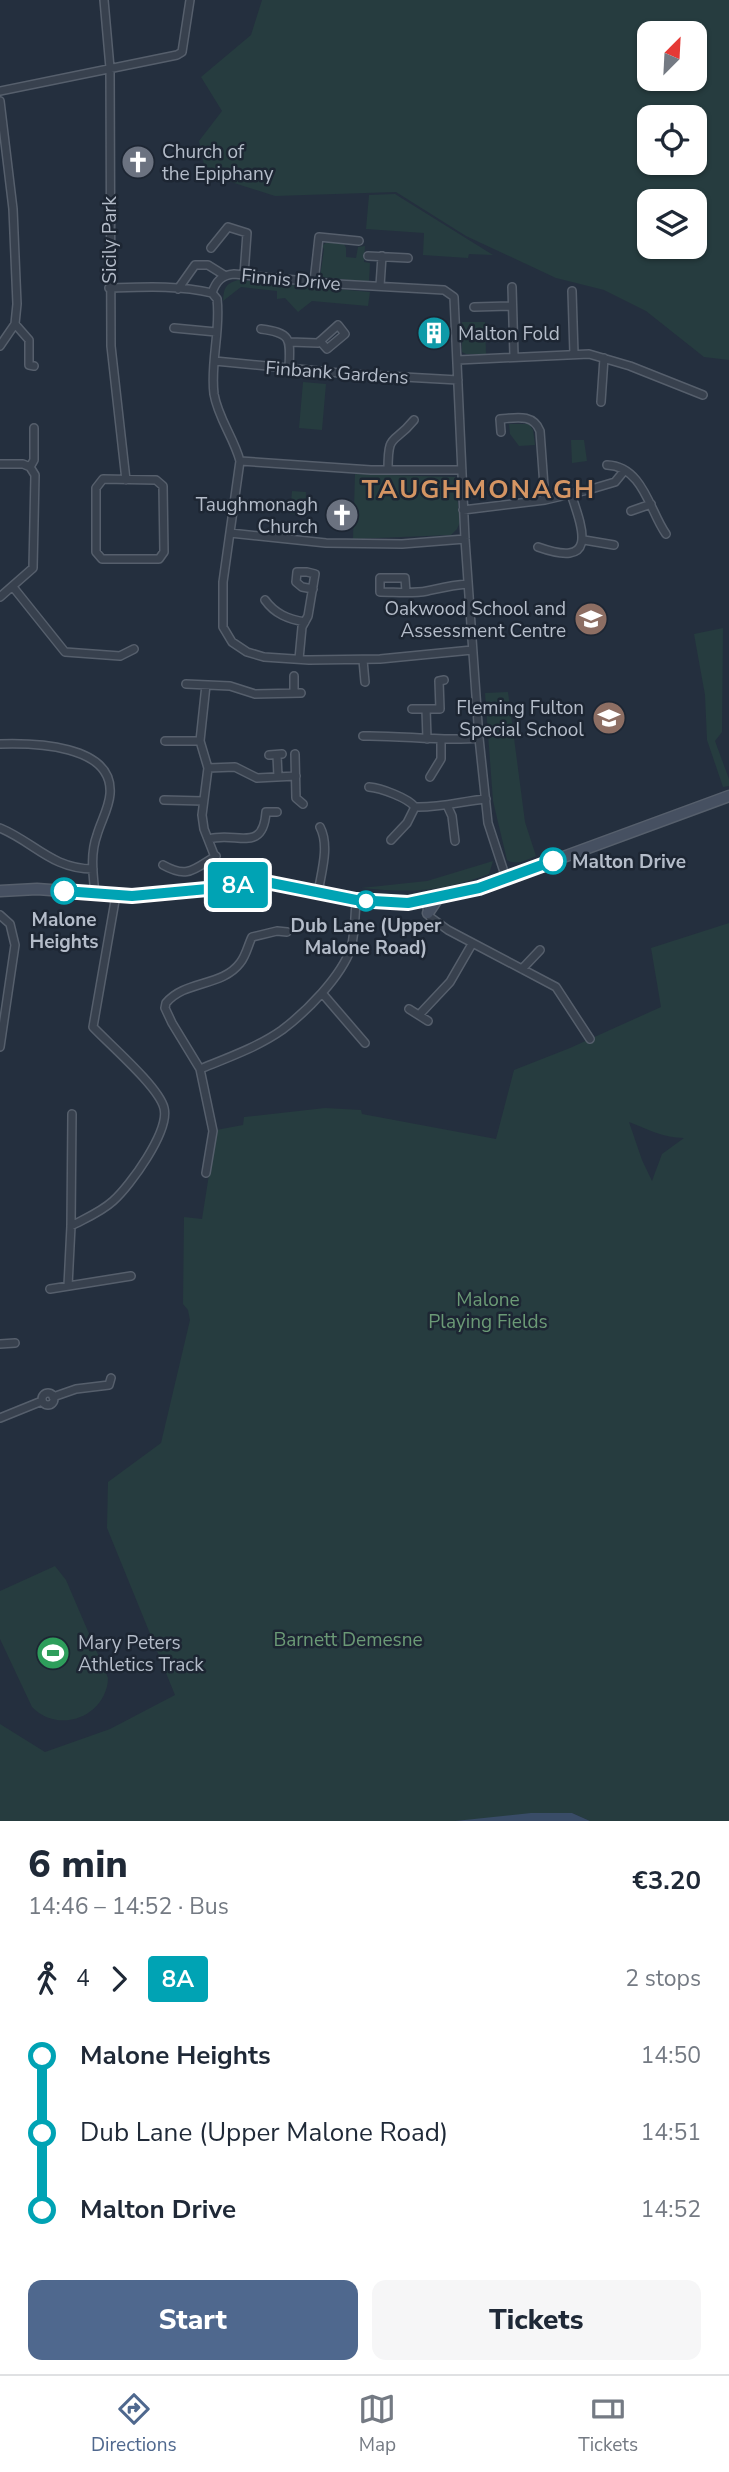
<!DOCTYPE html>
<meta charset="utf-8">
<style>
body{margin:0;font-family:"Nunito Sans",sans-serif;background:#f6f6f7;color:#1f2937;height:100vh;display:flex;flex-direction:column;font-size:26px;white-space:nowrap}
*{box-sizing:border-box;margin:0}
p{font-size:23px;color:#747a83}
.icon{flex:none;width:38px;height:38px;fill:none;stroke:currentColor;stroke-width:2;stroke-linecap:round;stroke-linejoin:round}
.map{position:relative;height:1821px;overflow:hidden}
.drawer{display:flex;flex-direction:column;background:#fff;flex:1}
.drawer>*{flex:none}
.badge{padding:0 14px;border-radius:5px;font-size:24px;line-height:46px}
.needle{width:46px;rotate:24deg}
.buttons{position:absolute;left:637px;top:21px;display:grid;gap:14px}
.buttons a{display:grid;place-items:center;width:70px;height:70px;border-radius:14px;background:#fff;box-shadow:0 2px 5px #0004;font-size:35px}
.map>.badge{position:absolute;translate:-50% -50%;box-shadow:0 0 0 4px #fff}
.legs{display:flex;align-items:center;gap:10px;height:77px;padding:0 28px;font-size:23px}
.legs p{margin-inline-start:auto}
.overview{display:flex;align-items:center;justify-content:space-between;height:119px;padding:0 28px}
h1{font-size:38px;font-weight:800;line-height:52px}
.primary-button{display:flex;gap:14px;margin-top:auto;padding:14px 28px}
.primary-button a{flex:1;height:80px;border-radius:14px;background:#4f688e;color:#fff;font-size:28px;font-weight:800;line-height:80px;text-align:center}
.primary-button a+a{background:#f6f6f7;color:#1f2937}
ul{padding:0 28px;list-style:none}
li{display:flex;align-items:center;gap:24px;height:77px;font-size:26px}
li i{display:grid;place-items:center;width:10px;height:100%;margin:0 9px;background:currentColor}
li i::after{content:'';width:18px;height:18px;margin:-9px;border:5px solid;border-radius:50%;background:#fff}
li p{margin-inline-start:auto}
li:first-child i{background:linear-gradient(#0000 50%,currentColor 0)}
li:last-child i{background:linear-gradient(currentColor 50%,#0000 0)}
.dock{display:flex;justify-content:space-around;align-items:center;height:98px;border-top:2px solid #e0e1e3;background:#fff;font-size:19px;color:#747a83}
.dock a{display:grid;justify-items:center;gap:4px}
.dock .current{color:#4f688e}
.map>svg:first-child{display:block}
</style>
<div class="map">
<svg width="729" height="1821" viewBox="0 0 729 1821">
<rect width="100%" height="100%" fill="#242f3e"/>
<path fill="#263c3f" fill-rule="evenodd" d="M262,0H729V360L704,357L646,311L604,290L556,278L466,236L396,192L275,196L206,174L199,141L222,111L201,77L251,35ZM695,33V79H649V33ZM695,117V163H649V117ZM695,201V247H649V201Z
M395,194L493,255L469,254L468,258L423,255L424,233L366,229L369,195Z
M327,242L344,244L346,248V257L356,258L358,247L365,246L364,262L370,263L369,282L320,277L324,249L322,246Z
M238,280L370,292L368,306L312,301L298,312L285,298L277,299V291L241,287L223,301C224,288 225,284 238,280Z
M462,322H485L486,354H466L462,352Z
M303,382L326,384L322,430L299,428Z
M509,424H529L533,430L535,445L519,446L510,434Z
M571,440H584L587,461L572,463Z
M355,474L455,477L460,522L457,529L451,535L353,539Z
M292,491L306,492L305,512L302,515L290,514Z
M723,628L722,732L715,741L729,779V786L723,787L707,740L705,695L694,634Z
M508,692L525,822L536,856C526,860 516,866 507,860L493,801L485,693Z
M493,861L489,874C440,892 413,893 361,888L427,881Z
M729,923V1821H590L572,1813L455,1821H0V1724L45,1752L110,1729L175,1695L107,1528L108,1482L161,1443L190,1320L188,1310L183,1304L184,1217L202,1219L216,1130L243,1125L244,1117L325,1108L361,1110L362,1114L496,1139L514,1070L570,1048L661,1007L651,948ZM629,1122C648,1129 663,1138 684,1138L662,1154L652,1181L642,1160Z
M55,1566L66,1580L108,1678C107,1716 59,1735 32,1707L0,1639V1591Z"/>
<path fill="#394c67" d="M531,1813H572L590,1821H455Z"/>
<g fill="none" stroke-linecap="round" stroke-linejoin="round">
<defs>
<path id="street" d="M104,0L110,68L111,346L126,480
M0,91L177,55L182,52L190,0
M0,101L13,209L17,304L15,324L0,346
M211,248L228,227L247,233L244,275
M368,256L408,258
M314,282L319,237L359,241
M380,286L382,256
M512,287L514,356
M109,288C143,287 179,285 212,293L217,299C221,330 210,363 214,394C218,418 234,438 240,461L223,582V627L232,642L247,652L264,657L309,660L380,659L472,650
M178,289L195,265H208L224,275
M572,291L574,354
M212,293C216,281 222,275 234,274L337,284L444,290L454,297L465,539L479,738L488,823L506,878
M474,307L512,306
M15,324L29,340V365L34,366
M174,328L216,332
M261,329C293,333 290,340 289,369
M290,342L318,343L338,325L345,334L327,349L320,341
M458,360L589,354L630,366L703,395
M215,361L350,374L458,380
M601,402L604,358
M501,432L500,419C515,418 533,413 540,431L545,500
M240,461L371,470H462
M0,464H23L30,467L35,475L33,568L0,597
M607,465C643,466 650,512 666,534
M30,467L34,460V428
M388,470C388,431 393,446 414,420
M103,479L156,480L163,486L164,552L159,559H102L96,552V488Z
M463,510L545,500L588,490L615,482L624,471
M631,511L651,504
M230,533L326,543L402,544L465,539
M584,540L614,545
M538,547C597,568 584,532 571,494
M13,587L65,652L120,656L134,649
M406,592L405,578H380V592C395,592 413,594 427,591C441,588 453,585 467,584
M265,600C275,614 288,619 305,622
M299,659L302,627L308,616L315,574L307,572H297L296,582L302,587L313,589
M363,660L365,682
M294,676V693
M186,684L230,686L255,694L301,693
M206,685L200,741L208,768L202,815L204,829L220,870L221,886
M412,709H440L439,681L444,680
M426,709L427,739
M363,736C402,735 440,742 479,738
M165,741H200
M0,744C32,743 114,744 110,794C109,808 101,821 97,835C90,854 93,874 95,894
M295,754L296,798L303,804
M269,755L282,754
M277,755L278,777
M208,768L235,767L257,778L296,776
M430,777L441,759V740
M369,787C381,788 408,798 415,807C440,808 463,801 486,799
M164,800L203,801
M447,805L452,816L455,841
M0,828C34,842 52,869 93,869
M209,839C236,831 263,854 266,812H277
M391,840L407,823L415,807
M163,865C188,879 194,869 216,856
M318,893C321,873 330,846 320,827
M425,901L430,917L448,930L556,987L590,1039
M0,915L10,924L15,945L0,1047
M522,969L540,950
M322,993L365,1043
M409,1009L428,1021
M419,1015L450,982L472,944
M200,1069C227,1058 258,1047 282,1030C306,1012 341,977 351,948C355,933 355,915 356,900
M206,1173L213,1131L200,1069L172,1023L165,1008L166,1003C185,980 222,987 240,963C246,956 248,945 252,937L277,931L287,932
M71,1226C86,1218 101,1212 113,1201C130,1186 170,1131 164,1108C159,1087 109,1044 93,1027L116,895
M68,1286L71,1226L72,1114
M50,1289L131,1276
M0,1344L15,1343
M42 1399a6 6 0 1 1 12 0a6 6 0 1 1-12 0Z
M53,1397L76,1389L109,1385L111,1378
M0,1418L42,1401"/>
<path id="secondary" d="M0,891L37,889L132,896L271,883L356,900L409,903L479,888L729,796
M428,913L438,898"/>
</defs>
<use href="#street" stroke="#565f6c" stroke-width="10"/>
<use href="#secondary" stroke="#565f6c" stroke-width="13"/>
<use href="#street" stroke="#38414e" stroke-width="7"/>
<use href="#secondary" stroke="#465061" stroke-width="10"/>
</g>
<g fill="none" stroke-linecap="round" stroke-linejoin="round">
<defs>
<path id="line-1" d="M64,891L132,896L271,883L356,900L408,903L479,888L553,861"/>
</defs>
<use href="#line-1" stroke="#fff" stroke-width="16"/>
<use href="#line-1" stroke="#00a3b4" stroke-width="10"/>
</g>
<defs>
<symbol id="church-disc" viewBox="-11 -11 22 22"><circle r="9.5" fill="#6b7280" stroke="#1d2633"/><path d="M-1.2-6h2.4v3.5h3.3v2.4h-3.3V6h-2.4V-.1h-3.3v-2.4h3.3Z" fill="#fff"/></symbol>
<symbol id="building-disc" viewBox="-11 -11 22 22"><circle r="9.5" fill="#0f9aa8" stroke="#1d2633"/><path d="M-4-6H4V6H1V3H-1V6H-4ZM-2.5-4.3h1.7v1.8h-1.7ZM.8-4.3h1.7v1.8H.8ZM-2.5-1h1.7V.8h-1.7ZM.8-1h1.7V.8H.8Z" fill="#fff"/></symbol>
<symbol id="school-disc" viewBox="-11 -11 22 22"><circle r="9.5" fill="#8d6e63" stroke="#1d2633"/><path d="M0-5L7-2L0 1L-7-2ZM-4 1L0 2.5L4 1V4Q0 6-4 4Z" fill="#fff"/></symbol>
<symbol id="stadium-disc" viewBox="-11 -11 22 22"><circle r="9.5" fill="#2e9e5b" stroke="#1d2633"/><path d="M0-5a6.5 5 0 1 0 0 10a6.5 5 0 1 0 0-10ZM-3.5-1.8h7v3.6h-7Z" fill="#fff"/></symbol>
</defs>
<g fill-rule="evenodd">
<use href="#church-disc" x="119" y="143" width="38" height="38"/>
<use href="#building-disc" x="415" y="314" width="38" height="38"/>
<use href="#church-disc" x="323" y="496" width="38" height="38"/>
<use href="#school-disc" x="572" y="600" width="38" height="38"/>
<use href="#school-disc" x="590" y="699" width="38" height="38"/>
<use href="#stadium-disc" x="34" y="1634" width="38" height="38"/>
</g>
<g fill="#fff" stroke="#00a3b4" stroke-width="3.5">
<circle cx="553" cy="861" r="12"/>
<circle cx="64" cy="891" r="12"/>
<circle cx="366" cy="901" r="9"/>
</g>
<g text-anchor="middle" stroke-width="5" stroke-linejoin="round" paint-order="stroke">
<g font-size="19" fill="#b4bcc9" stroke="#1d2633" text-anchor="start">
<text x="162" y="158">Church of<tspan x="162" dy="22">the Epiphany</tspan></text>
<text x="458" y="340">Malton Fold</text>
<text x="318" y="511" text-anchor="end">Taughmonagh<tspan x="318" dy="22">Church</tspan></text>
<text x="566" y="615" text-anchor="end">Oakwood School and<tspan x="566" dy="22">Assessment Centre</tspan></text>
<text x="584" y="714" text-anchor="end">Fleming Fulton<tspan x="584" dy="22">Special School</tspan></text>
<text x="78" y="1649">Mary Peters<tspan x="78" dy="22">Athletics Track</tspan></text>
</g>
<g font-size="19" fill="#b4bcc9" stroke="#1d2633">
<text transform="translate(109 240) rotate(-90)" y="7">Sicily Park</text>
<text transform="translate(291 279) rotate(5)" y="7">Finnis Drive</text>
<text transform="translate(337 372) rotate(4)" y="7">Finbank Gardens</text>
</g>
<g font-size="19" font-weight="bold" fill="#b4bcc9" stroke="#1d2633">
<text x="572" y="868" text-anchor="start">Malton Drive</text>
<text x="64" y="926">Malone<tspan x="64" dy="22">Heights</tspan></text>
<text x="366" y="932">Dub Lane (Upper<tspan x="366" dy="22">Malone Road)</tspan></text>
</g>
<g font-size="19" fill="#6b9a76" stroke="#1d2633">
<text x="488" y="1306">Malone<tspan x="488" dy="22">Playing Fields</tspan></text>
<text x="348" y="1646">Barnett Demesne</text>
</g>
<g font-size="26" font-weight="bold" letter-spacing="2" fill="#d59563" stroke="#1d2633">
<text x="479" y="498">TAUGHMONAGH</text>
</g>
</g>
</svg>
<div class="buttons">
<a><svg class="needle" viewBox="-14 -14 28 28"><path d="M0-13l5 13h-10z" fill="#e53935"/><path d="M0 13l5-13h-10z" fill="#747a83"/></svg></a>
<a><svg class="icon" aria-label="locate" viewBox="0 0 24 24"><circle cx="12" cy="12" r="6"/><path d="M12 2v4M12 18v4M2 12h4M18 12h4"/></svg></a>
<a><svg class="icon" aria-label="layers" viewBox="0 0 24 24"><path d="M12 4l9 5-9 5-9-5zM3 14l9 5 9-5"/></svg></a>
</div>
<b class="badge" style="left:238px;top:885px;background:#00a3b4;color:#fff">8A</b>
</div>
<section class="drawer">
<div class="overview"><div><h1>6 min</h1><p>14:46 – 14:52 · Bus</p></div><b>€3.20</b></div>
<div class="legs"><svg class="icon" aria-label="walk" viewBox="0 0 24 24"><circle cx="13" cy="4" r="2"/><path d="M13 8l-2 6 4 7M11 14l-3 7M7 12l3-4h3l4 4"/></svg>4<svg class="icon" aria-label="forward" viewBox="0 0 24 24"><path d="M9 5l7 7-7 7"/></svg><b class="badge" style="background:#00a3b4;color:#fff">8A</b><p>2 stops</p></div>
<ul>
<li><i style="color:#00a3b4"></i><b>Malone Heights</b><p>14:50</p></li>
<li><i style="color:#00a3b4"></i><span>Dub Lane (Upper Malone Road)</span><p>14:51</p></li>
<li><i style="color:#00a3b4"></i><b>Malton Drive</b><p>14:52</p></li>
</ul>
<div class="primary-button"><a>Start</a><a>Tickets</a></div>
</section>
<nav class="dock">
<a class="current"><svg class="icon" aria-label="directions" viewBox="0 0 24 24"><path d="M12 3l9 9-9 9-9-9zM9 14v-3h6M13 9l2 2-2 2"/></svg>Directions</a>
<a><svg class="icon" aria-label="map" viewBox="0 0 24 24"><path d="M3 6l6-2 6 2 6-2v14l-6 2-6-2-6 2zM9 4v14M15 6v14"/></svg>Map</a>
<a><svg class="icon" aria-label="tickets" viewBox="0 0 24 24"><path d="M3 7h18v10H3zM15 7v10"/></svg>Tickets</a>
</nav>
